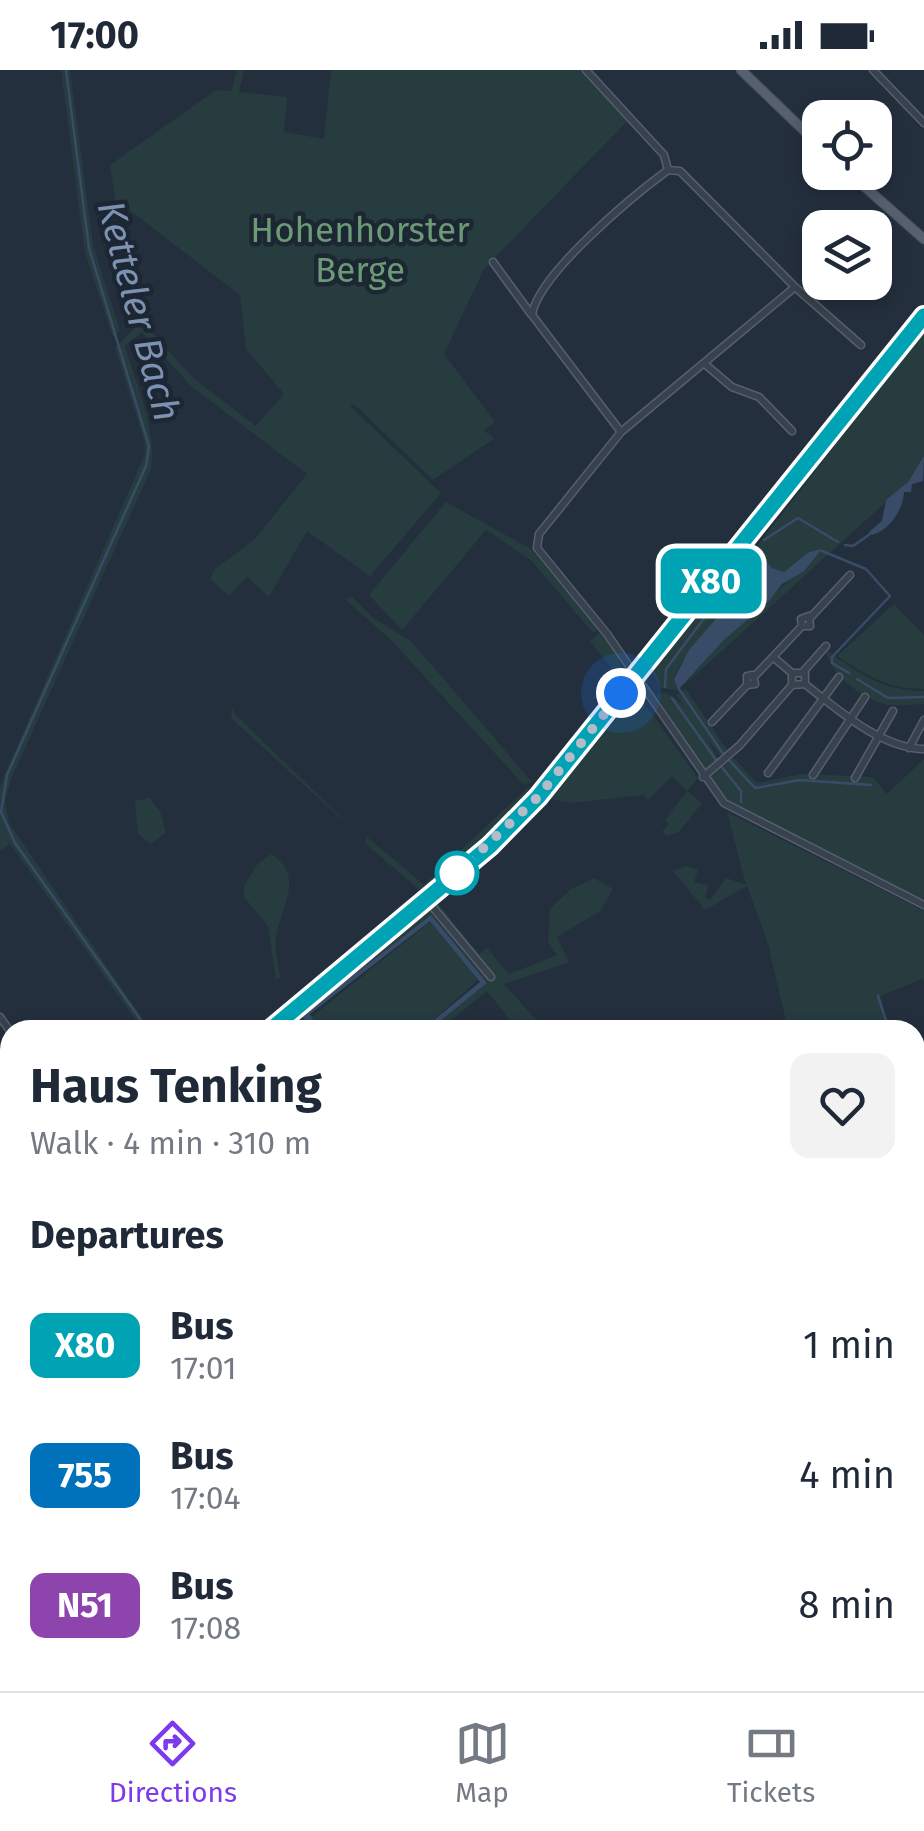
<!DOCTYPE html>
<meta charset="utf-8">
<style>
body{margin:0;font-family:"Fira Sans",sans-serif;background:#f2f2f3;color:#1f2937;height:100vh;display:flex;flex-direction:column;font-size:38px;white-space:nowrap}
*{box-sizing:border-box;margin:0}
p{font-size:32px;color:#747a83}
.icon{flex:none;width:55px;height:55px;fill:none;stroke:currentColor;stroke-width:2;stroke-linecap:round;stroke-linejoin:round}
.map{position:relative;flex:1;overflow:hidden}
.side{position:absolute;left:0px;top:950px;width:925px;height:672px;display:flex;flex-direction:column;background:#fff;border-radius:30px 30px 0 0;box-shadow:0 5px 15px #0003}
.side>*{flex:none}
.badge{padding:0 20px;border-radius:15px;font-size:35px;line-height:65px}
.buttons{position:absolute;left:802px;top:30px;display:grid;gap:20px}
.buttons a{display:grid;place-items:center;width:90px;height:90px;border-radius:20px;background:#fff;box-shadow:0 5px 15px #0003;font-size:50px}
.you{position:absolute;width:50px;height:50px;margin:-25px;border:8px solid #fff;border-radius:50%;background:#1a73e8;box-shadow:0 0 0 15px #1a73e833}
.map>.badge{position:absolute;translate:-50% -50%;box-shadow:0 0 0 5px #fff}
h2{padding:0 30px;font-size:38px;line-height:90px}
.round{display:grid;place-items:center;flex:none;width:105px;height:105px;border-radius:20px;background:#f2f2f3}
.summary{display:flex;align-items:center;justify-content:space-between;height:170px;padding:0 30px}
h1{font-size:48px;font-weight:700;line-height:75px}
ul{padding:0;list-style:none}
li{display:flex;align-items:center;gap:30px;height:130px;padding:0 30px}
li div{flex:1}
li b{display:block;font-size:38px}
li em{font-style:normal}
li .badge{min-width:110px;font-weight:700;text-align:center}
.status{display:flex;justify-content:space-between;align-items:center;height:70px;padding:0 50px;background:#fff;direction:ltr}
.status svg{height:28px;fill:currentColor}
.menu{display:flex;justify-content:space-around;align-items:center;height:140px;border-top:2px solid #e0e1e3;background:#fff;font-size:28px;color:#747a83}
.menu a{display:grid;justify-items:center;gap:5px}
.menu .selected{color:#7c3aed}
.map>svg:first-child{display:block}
</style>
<div class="status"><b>17:00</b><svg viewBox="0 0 49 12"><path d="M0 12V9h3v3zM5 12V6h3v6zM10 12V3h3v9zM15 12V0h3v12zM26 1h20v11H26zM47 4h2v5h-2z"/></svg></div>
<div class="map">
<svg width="924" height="1621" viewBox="0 0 924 1621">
<rect width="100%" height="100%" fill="#242f3e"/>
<path fill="#263c3f" d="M61,0H70L93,175L120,261L113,267L85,183Z
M237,0H244L239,22L287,27L284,62L324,69L331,0H584L627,51L484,199L444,284L495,352L484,361L495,368L433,410L354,334L350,336L441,423L370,506L307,461L269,527L247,507L229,526L210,509L215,499L255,469L307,404L192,317L142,262L125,276C136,316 157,357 151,399L11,709L5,733L9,753L150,960H143L10,774L0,781V717L5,704L145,384L144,370L115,277L142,251L194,309L256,356L284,324L246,279L240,225L115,129L110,95L216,20L231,21Z
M924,252L770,449L756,474L655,595L652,591Z
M924,261V386L908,412L681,618L724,570L822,480L809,482L784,502L772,498L761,485C740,499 748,506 738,523C723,548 698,567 682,592L675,605L678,620L660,618L652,601L758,475Z
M446,432L531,479L598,559L593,563L532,491L486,460L402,560L369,525Z
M352,527L372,547L412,572L532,712L523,714L392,571L345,529Z
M894,534L924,565V619C887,619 866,605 837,586Z
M600,562L618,586L624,606L537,717L620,609L590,571Z
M827,581C859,603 882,621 924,621V634C912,634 896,637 884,634C858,627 827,599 827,581Z
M685,618L728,681L721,687L676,625Z
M662,622C687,628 708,669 719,691L704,702L657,626Z
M635,632L644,633L698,708L687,721L702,733L679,762L668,766L662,762L669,754L665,750L687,721L672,706L648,730L643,725L572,733L549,729L626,636Z
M233,636L235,644L359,765L231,648Z
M733,687L757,713L802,704L873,707L887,724L924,689V827L921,829L728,730L709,709Z
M527,718L533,720L423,823L365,773L367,767L424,815Z
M149,728L160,741L166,763L150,774L138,764L135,731Z
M727,742L924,841V912L922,909L880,926L890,960H788L768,874L747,816L705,840L673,801L686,796L698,800L694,812L708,815L705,828L710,830L726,808L746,815Z
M271,784C305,805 282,835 276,866C274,879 278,893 280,907L276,910L268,856L244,827V816L257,795Z
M594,808L613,819L600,841L557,867L569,892L504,914L545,960H518L487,921L439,960H429L487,913L431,845L302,945L310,960H299L298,947L437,832L479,884L487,878L509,904L557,885L548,872L550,839L571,819Z
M431,851L479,909L422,960H319L309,949Z
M10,1037V1158L0,1167V1041Z
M915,1153L924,1154V1288L915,1287Z
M0,1212L10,1218V1577L0,1570Z
M915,1316L924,1336V1442L915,1431Z
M924,1465V1621H897L883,1613L915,1612V1471Z
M10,1582V1612L135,1613L129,1621H0V1595Z"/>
<path fill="#394c67" d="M924,386L923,411L912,414L911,422H904C904,436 891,460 872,465L869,462L882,451L886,430L908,412Z
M822,479L804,501L782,514L769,531L724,570L678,620L674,609L689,580L740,521L746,496L761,485L772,498L784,502L809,482Z
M431,845L487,913L429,960H422L480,912L430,851L310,944L319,960H310L302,945Z"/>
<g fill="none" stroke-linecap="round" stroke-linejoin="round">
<path stroke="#394c67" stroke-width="2.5" d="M66,0L89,178L149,376L146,396L7,705L1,742L15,773L148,960
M764,470L798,448L838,472
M845,475L853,476L870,464
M822,481L866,499L890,526L832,587V593L849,603
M717,514L756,467
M857,609L888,628L924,627
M665,617L666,599L723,523
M679,619L724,685
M672,628L716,690
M729,690L755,718L800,710L871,715
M721,696L741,721V732
M878,926L889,960
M915,1286L924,1287
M0,1502L10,1493
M155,1612L189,1621
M126,1621L132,1612"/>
<defs>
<path id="minor" d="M586,0L664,85L668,100
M873,0L924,53
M493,192L531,244
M861,275L795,217L621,362L539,464L537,478L607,564L724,733L924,835
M706,295L732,317L759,327L792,361
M621,362L532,245C538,204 634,125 668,100L680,101L795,217
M810,548L850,505
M773,587L792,603
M803,602L826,576
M755,606L802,556H810L809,546L801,549L802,556
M805,614C838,640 881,678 924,679
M712,652L747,615V606L753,605L755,614L747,615
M909,678L924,650
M768,703L839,607
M813,705L865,627
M703,707L740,675L792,615V603H805V614L792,615
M855,708L893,641
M426,829L491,907
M0,947L10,961
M0,1209L10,1215
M915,1466L924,1460
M490,1612L495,1621
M673,1621L685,1612"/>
<path id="major" d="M741,0L820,76
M848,102L924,169
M270,960L490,776L538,727L924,246
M0,1185L10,1177"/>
</defs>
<use href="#minor" stroke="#565f6c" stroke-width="9"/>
<use href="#major" stroke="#414a57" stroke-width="11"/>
<use href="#minor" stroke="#38414e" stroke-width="6"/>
<use href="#major" stroke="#56606e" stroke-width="9"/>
</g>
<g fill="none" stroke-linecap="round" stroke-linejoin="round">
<defs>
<path id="line" d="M270,960L490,776L538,727L924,246"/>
</defs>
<use href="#line" stroke="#fff" stroke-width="22"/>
<use href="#line" stroke="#00a3b4" stroke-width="15"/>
<path stroke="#b4bcc9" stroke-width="10" stroke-dasharray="0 18" d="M457,803L538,727L621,623"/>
</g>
<circle fill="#fff" stroke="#00a3b4" stroke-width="5" cx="457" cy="803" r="20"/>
<g text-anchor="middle" stroke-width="9" stroke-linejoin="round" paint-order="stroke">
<g font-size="35" fill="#6b9a76" stroke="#1d2633">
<text x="360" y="172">Hohenhorster<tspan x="360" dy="40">Berge</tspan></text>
</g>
<g font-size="38" font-style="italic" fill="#7c92b1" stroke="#1d2633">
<text transform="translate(139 241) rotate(75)" y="13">Ketteler Bach</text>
</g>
</g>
</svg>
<div class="buttons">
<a><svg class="icon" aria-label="locate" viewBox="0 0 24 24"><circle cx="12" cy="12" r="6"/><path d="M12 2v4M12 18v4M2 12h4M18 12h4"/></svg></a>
<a><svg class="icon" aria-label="layers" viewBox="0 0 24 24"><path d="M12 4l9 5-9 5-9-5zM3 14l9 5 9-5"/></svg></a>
</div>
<div class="you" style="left:621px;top:623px"></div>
<b class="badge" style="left:711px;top:511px;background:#00a3b4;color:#fff">X80</b>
<section class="side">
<div class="summary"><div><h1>Haus Tenking</h1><p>Walk · 4 min · 310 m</p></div><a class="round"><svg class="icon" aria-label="heart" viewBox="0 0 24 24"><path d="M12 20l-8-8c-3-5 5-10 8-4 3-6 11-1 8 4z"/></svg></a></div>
<h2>Departures</h2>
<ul>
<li><span class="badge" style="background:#00a3b4;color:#fff">X80</span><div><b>Bus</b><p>17:01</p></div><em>1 min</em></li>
<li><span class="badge" style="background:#0072bc;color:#fff">755</span><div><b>Bus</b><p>17:04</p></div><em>4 min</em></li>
<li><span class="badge" style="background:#8e44ad;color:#fff">N51</span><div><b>Bus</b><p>17:08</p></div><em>8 min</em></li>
</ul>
</section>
</div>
<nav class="menu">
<a class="selected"><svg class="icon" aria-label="directions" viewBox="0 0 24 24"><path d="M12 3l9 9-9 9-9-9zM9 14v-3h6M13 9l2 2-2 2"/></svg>Directions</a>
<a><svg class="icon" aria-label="map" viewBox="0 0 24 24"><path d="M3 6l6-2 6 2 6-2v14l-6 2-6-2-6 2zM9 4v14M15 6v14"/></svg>Map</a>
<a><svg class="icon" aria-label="tickets" viewBox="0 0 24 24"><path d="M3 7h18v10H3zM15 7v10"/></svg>Tickets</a>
</nav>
